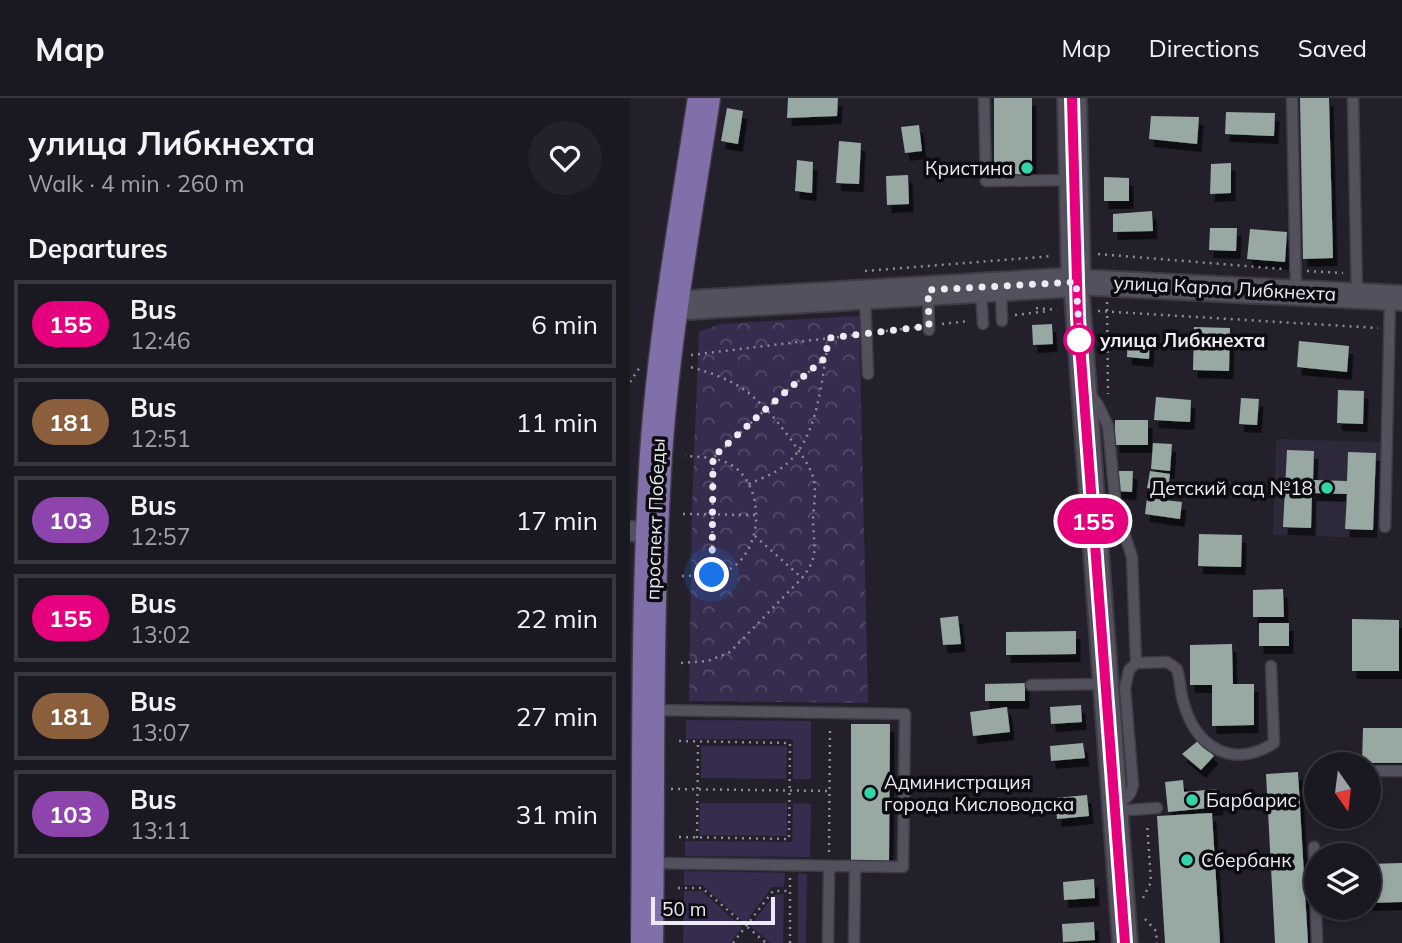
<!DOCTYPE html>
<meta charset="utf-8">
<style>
body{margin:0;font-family:Mulish,sans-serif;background:#23212a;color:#f1f3f6;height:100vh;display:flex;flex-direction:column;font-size:26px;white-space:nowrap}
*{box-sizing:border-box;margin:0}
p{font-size:23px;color:#9fa0a5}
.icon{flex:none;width:38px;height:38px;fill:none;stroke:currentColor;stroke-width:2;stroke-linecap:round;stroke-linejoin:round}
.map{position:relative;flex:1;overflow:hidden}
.side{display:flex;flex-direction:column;background:#1a1821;width:630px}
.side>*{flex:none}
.badge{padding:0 14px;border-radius:23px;font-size:24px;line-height:46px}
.needle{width:46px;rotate:166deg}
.tools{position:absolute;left:674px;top:654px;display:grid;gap:14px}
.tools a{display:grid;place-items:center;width:77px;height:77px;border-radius:50%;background:#1a1821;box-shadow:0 4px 10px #0003,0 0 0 2px #38373f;font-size:35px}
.scale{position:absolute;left:21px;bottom:18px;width:124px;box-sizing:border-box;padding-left:7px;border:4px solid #eceaf3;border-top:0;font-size:19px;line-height:24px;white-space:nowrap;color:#eceaf3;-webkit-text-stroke:5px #0c0b10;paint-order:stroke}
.you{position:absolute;width:35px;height:35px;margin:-18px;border:5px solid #fff;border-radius:50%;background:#1a73e8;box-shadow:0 0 0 10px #1a73e833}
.map>.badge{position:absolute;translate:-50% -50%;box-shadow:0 0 0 4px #fff}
h2{padding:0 28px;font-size:26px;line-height:63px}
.round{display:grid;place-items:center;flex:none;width:74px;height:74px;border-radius:37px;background:#23212a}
.head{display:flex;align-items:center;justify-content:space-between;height:119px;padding:0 28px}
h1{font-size:33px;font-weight:700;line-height:52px}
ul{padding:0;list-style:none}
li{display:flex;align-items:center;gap:21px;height:88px;margin:0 14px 10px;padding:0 14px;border:4px solid #38373f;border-radius:0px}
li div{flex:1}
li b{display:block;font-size:26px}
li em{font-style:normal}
li .badge{min-width:77px;font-weight:700;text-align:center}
header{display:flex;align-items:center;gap:42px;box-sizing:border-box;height:98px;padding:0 35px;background:#1a1821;border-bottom:2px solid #38373f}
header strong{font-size:33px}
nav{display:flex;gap:38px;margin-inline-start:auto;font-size:24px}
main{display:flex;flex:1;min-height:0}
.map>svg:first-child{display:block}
</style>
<header>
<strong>Map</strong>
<nav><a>Map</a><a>Directions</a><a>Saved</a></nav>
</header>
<main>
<section class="side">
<div class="head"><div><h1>улица Либкнехта</h1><p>Walk · 4 min · 260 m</p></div><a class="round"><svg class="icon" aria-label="heart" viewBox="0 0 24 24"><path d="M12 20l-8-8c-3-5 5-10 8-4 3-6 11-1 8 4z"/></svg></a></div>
<h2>Departures</h2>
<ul>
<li><span class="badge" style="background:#e6007e;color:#fff">155</span><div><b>Bus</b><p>12:46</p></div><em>6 min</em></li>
<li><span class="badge" style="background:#8b5e3c;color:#fff">181</span><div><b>Bus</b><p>12:51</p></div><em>11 min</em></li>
<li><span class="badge" style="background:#8e44ad;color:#fff">103</span><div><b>Bus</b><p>12:57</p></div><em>17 min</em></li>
<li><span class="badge" style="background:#e6007e;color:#fff">155</span><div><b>Bus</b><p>13:02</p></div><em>22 min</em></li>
<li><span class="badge" style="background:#8b5e3c;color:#fff">181</span><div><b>Bus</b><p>13:07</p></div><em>27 min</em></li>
<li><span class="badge" style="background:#8e44ad;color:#fff">103</span><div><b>Bus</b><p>13:11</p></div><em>31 min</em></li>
</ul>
</section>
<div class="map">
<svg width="772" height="845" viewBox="0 0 772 845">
<defs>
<pattern id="forest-crowns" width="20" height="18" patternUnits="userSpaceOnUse" patternTransform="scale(1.75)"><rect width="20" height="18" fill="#362c4e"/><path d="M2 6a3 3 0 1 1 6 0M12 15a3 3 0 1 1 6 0" fill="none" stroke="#534b68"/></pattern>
<filter id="shadow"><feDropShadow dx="4.5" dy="8" stdDeviation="0" flood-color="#0009"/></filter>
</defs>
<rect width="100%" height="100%" fill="#23202c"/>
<path fill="#2d283a" d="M646,341L752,344L749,440L643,437Z"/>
<path fill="#362c4e" d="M56,622L181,623V681H163V641H56Z
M71,648H157L156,681L71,680Z
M70,705H157V738L69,737Z
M163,705L181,706L180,759L55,758V743L162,744Z
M54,773L155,775L154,789H142L115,825L72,787H54Z
M168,775L177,776L176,845H168Z
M54,793H72L112,829L100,845H53Z
M154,796L153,845H141L120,828L144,797Z"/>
<path fill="url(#forest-crowns)" d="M229,218L238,605L59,603L62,409L69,234L90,226Z"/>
<path fill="#97a9a2" filter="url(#shadow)" d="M158,0H208L207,18L157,20Z
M364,0H402V78H364Z
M670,0H699L703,160L673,161Z
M97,10L113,13L108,46L91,43Z
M596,14L645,15L644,38L595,36Z
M521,18L569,19L567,46L519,41Z
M289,27L292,53L275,55L271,29Z
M209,43L231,45L229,86L206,85Z
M167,62L183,64L182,95L165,93Z
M601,65V95L580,96L581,66Z
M278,77L279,106L257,107L256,78Z
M474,79L499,80V103H474Z
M522,113L523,133L483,134V116Z
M580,130H607L606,153L579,152Z
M620,131L657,134L655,164L617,161Z
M422,226L423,246L403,247L402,227Z
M564,229L600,230L599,273L563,272Z
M498,236L520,237L519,261L497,259Z
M669,243L719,248L717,274L667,269Z
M708,292L734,293L733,326L707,325Z
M526,299L561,302L560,324L524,322Z
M611,300L629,301L627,327L609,326Z
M485,322H518V347H485Z
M523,345L542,346L540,373L521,371Z
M657,352L684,353L683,382L717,383L718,354L746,355L743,432L715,431L717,396L682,395L681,430L653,429Z
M487,373H503L502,394L486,393Z
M520,373L540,376L538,393L517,390Z
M517,400L552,404L550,421L515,416Z
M569,436L612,437L611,469L568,468Z
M653,491L654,519H623V492Z
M328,518L331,546L313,547L310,520Z
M722,521L769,522V573H722Z
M629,525H659V548H629Z
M446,533V556L376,557V534Z
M602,546L603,586H624V627L582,628V587H560V547Z
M395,585V603H355V586Z
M451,607L452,624L421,626L420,609Z
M377,609L380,634L343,638L340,614Z
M221,626H260L259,764H221Z
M733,630H772V665H732Z
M569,642L584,658L571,672L552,656Z
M453,645L455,660L421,663L420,648Z
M668,674L678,845H645L636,676Z
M553,682L554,694L587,691L589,709L538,714L535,684Z
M457,697L459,718L427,721L425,700Z
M582,715L590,845H535L527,718Z
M772,765V804L738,805V766Z
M464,781L465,800L434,802L433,784Z
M464,824L465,842L433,844L432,826Z"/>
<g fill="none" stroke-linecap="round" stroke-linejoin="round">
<defs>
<path id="service" d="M354,0L356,83L440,82
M662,0L666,194
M723,0L727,197
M351,192L353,226
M371,192L372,223
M298,194L299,232
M235,200L238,276
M459,295L468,307L478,328L486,410L502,459L506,565L499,572L495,590L503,687C501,697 497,702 487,703
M755,429L760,200
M506,565L537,564L547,571C550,581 550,592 553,603C565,649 602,672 644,645L641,568
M401,587L474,586
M738,673H772
M485,713L527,710
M684,749L687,845
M22,765L273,769L275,616L23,612
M198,845L199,768
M224,845L225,769"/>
<path id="minor" d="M0,433L23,434"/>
<path id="tertiary" d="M495,845L446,184L772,200"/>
<path id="secondary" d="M41,208L446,184L442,0"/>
<path id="primary" d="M17,845C19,688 16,530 25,373C32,248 55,124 74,0"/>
</defs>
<use href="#service" stroke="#3e3b45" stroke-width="13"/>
<use href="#minor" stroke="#3e3b45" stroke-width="23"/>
<use href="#tertiary" stroke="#3e3b45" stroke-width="28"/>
<use href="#secondary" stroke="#3e3b45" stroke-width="32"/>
<use href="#primary" stroke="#3e3b45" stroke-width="35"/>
<path stroke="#8e8c96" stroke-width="2.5" stroke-dasharray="2 5" stroke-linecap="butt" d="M468,156L653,171
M235,173L423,158
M677,173L713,175
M477,204L478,296
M406,210L427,212
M468,213L748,230
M385,217L419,213
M312,226L340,223
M249,234L288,229
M61,257L225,237
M0,284L10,269
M119,386C130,381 144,376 154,368C189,341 191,282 199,240
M53,416L127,417
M125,438L172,480
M82,477L83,360L137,310L195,260
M52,478C67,477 86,479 100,471C132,452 135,395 107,371C92,359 73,359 55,358
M51,565L78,563L100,554L172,480C189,459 184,449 183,424C183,409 188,390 182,376C177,363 167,351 159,339C129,299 110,282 60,269
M41,691L199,693
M49,739L159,741L160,645L49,643
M67,740L68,645
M199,754L200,628
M48,790H72L136,845
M513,800L521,784L517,725
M515,821L526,833L527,845
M103,845L143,793H160
M160,845V778"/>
<use href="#service" stroke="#54515e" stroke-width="10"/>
<use href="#minor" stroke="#54515e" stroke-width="19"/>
<use href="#tertiary" stroke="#54515e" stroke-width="24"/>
<use href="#secondary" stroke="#54515e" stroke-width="28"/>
<use href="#primary" stroke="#806fa9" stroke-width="32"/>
</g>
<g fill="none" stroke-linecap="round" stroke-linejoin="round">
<defs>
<path id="line" d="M442,0L448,220L495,845"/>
</defs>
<use href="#line" stroke="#fff" stroke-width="16"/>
<use href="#line" stroke="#e6007e" stroke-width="10"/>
<path stroke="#eceaf3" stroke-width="7" stroke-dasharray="0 12.6" d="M82,477L83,359L137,310L195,260L199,240L299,228L298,192L446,184L450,245L449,242"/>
</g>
<g fill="#34d4a8" stroke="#0c0b10" stroke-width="2.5">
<circle cx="397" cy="70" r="7"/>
<circle cx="697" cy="390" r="7"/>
<circle cx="240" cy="695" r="7"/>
<circle cx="562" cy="702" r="7"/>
<circle cx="557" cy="762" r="7"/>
</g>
<circle fill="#fff" stroke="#e6007e" stroke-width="3.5" cx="449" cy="242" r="14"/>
<g text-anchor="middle" stroke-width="7" stroke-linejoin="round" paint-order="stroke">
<g font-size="19" fill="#eceaf3" stroke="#0c0b10" text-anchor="start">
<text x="383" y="77" text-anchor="end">Кристина</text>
<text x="683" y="397" text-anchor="end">Детский сад №18</text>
<text x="254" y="691">Администрация<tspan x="254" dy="22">города Кисловодска</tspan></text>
<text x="576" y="709">Барбарис</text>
<text x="571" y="769">Сбербанк</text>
</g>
<g font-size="19" fill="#eceaf3" stroke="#0c0b10">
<text transform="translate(595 190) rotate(3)" y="7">улица Карла Либкнехта</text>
<text transform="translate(25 421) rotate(-88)" y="7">проспект Победы</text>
</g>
<g font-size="19" font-weight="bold" fill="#eceaf3" stroke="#0c0b10" text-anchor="start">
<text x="470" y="249">улица Либкнехта</text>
</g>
</g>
</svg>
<div class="tools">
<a><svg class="needle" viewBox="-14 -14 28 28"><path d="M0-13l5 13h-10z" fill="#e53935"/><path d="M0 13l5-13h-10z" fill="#9fa0a5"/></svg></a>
<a><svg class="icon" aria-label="layers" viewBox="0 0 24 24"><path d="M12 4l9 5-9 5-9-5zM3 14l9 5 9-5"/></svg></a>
</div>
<div class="scale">50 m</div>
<div class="you" style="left:82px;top:477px"></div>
<b class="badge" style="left:463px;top:423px;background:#e6007e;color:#fff">155</b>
</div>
</main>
